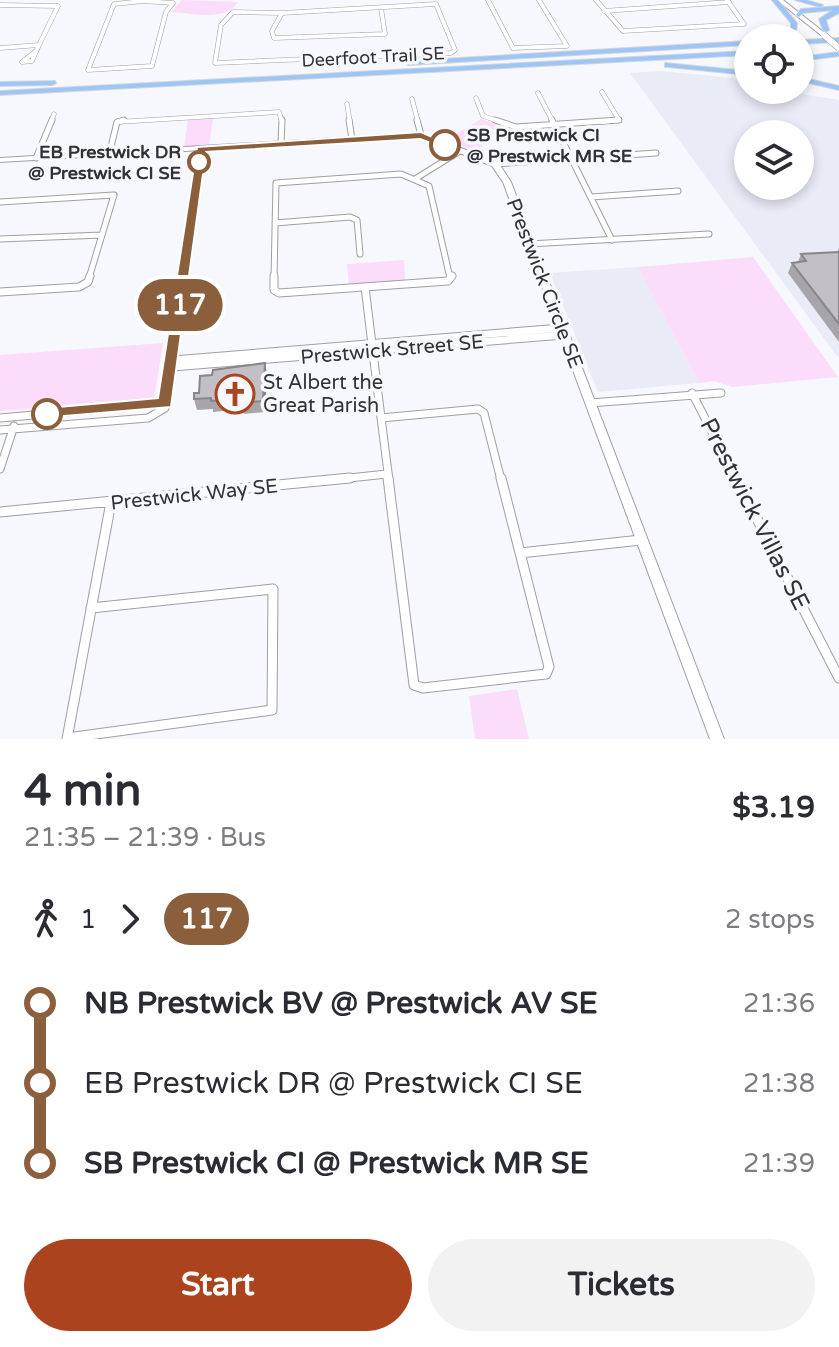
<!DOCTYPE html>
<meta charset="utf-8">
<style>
body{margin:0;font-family:"Varela Round",sans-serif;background:#f2f2f3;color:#2b2b33;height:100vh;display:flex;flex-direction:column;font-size:30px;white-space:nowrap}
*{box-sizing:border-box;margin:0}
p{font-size:26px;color:#7c7c81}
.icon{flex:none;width:44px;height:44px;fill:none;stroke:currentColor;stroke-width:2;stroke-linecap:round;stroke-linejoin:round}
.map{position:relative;height:739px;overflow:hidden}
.side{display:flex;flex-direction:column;background:#fff;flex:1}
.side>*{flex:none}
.badge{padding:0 16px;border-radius:26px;font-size:28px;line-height:52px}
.buttons{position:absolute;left:734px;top:24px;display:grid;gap:16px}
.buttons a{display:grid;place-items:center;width:80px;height:80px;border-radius:50%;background:#fff;box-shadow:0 4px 12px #0003;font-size:40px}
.map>.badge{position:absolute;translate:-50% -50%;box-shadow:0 0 0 4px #fff}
.legs{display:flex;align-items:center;gap:12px;height:88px;padding:0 24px;font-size:26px}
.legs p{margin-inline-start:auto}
.head{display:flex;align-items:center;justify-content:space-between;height:136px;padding:0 24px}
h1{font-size:44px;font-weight:700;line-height:60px}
.cta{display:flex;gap:16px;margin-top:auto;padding:16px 24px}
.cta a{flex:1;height:92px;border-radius:48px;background:#aa431e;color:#fff;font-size:32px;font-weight:700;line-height:92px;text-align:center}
.cta a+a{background:#f2f2f3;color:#2b2b33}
ul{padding:0 24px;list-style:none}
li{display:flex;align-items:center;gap:28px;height:80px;font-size:30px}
li i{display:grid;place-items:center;width:12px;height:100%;margin:0 10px;background:currentColor}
li i::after{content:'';width:20px;height:20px;margin:-10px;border:6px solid;border-radius:50%;background:#fff}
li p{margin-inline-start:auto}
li:first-child i{background:linear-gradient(#0000 50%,currentColor 0)}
li:last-child i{background:linear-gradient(currentColor 50%,#0000 0)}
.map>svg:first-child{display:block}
</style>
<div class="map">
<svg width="839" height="739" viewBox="0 0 839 739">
<rect width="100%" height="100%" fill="#f7f8fd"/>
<path fill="#e9ebf7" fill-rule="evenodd" d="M660,71L734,78L748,82V90H776L839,100V359L630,73ZM748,134H800V186H748Z
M638,267L699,383L598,392L550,273Z"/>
<path fill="#fbdcfb" d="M182,0L238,2C226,22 192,13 171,12Z
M213,119L209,146L184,148L188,120Z
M481,119L507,128L476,151L446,140Z
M753,257L838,377L732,387L714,381L699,383L638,267Z
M404,260L405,280L349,284L347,264Z
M163,343L154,399L0,411V355Z
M517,689L529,739H475L469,696Z"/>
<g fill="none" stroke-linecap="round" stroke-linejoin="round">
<defs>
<path id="street-far3" d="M488,0L513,48L567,46L539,0
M596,0L623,31L744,24L727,0
M143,1L173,3L166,12L152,66L88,70L114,4Z
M436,4L455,50L451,53L215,63L221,25L233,12L282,13Z
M0,5L58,6L39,45L0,48
M604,11L729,2
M282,13L272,31L274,38L385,34L381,8
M36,51L22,62L32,61L39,45
M538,93L553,122
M476,98L483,116L501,122
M412,99L418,122
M347,104L350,122
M51,122L54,114
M117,122L279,112L282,122
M602,122L619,120L602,92"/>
<path id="street-far2" d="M349,120L352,139
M417,120L421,135
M495,120L516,127L619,120
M552,120L612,240
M281,143L282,120
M109,155L117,122L124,120
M36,158L52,120
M495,164L656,153
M415,179L460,151
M591,197L678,191
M0,202L114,195L89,278
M275,223L350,217L357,220L360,254
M0,239L102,235
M529,244L709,234
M183,278L201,149
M274,278L276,183L401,174L429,186L450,278"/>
<path id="street-far1" d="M274,276V290L279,293L448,281L452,276
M365,287L381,418
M0,292L79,287L88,282L90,276
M173,360L561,328
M172,367L564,335
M692,393L737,480
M590,403L721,393
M0,418L166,403
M381,418L389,480
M381,418L478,409L484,413L501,480
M0,430L148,418L165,408L183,276
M0,469L14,426
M330,480L387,474"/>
<path id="street" d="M388,478L414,685L423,688L546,674L549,667L501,478
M736,478L839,678
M0,512L350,478
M520,553L641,540
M67,738L272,710L273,589L91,608
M67,739L111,502"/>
<path id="secondary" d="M777,0H783L826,34V36H822Z
M421,133L498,162L511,182L724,739H710L503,182L492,166L420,137L0,162V158Z"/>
<path id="highway" d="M772,0H778L797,23L796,31L785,38H777L791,29V23Z
M795,0H806L823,5L820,7Z
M839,6V13L826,20L829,30L826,32L823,30L819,19L833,10L803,13L799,17L796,15L801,9Z
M839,38V42L800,44V40Z
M748,41V45L408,65L404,63L408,61Z
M748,51V55L0,95V91Z
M839,52V56L800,61V57Z
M665,63L748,71V75L668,67H665Z
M800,77L839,86V90L800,81Z
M55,81L56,83L52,85L0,86V82Z"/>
</defs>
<use href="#street-far3" stroke="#9f9fa4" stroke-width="5"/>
<use href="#street-far2" stroke="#9f9fa4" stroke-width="7"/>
<use href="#street-far1" stroke="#9f9fa4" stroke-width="9"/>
<use href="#street" stroke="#9f9fa4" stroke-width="11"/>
<use href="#secondary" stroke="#9f9fa4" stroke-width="2"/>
<use href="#highway" stroke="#d6d6d6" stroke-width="2"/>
<use href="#street-far3" stroke="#fff" stroke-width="4"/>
<use href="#street-far2" stroke="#fff" stroke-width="5"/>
<use href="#street-far1" stroke="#fff" stroke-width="7"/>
<use href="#street" stroke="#fff" stroke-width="9"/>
<use href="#secondary" fill="#fff" fill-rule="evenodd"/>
<use href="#highway" fill="#9cc5f8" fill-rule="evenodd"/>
<defs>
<path id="secondary-bridge" d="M824,35L839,48"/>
</defs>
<use href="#secondary-bridge" stroke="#9f9fa4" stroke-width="7" stroke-linecap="butt"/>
<use href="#secondary-bridge" stroke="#fff" stroke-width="6"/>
</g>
<path fill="#a7a5a9" d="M839,248V342L788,273L792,263L798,262L801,254L837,252Z
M265,363L267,374L265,412L244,414L243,409L213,412V409L197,410L194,399L212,375Z"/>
<path fill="#88868a" d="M265,363L267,374L265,412L263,401Z"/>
<path fill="#c2c0c5" stroke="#88868a" stroke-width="2" d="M839,252V324L792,263L806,261L801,254Z
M265,363L263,401L242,403V398L211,401V398L194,399V393H199L200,376L212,375L213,370Z"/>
<path fill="#8b5e3c" stroke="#fff" stroke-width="2" d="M421,132L450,145L445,148L420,139L206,152L171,407L41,418L39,414L47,408L158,398L197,147Z"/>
<defs>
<symbol id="church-ring" viewBox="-11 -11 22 22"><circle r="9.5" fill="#f7f8fd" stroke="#aa431e" stroke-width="1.5"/><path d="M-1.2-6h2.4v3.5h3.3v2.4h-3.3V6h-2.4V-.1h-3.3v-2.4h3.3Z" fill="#aa431e"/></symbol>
</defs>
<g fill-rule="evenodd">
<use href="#church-ring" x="213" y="372" width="44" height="44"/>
</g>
<g fill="#fff" stroke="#8b5e3c" stroke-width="4">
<circle cx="445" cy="145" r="14"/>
<circle cx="199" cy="162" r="10"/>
<circle cx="47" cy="414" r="14"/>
</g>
<g text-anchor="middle" stroke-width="7" stroke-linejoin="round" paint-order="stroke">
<g font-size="18" fill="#323234" stroke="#f7f8fd">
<text transform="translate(373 57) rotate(-3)" y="6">Deerfoot Trail SE</text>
</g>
<g font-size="18" font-weight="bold" fill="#323234" stroke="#f7f8fd" text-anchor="start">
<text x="467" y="141">SB Prestwick CI<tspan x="467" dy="21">@ Prestwick MR SE</tspan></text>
<text x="181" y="158" text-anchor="end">EB Prestwick DR<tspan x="181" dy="21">@ Prestwick CI SE</tspan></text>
</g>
<g font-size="20" fill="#323234" stroke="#f7f8fd">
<text transform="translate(545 283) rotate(69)" y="7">Prestwick Circle SE</text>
<text transform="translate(392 349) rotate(-5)" y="7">Prestwick Street SE</text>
<text transform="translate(194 494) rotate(-6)" y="7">Prestwick Way SE</text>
</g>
<g font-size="20" fill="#323234" stroke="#f7f8fd" text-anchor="start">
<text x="263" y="389">St Albert the<tspan x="263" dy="23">Great Parish</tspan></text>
</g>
<g font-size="24" fill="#323234" stroke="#f7f8fd">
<text transform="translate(755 514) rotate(63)" y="8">Prestwick Villas SE</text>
</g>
</g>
</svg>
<div class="buttons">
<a><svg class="icon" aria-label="locate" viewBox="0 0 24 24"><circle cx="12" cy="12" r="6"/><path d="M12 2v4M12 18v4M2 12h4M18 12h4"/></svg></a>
<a><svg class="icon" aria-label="layers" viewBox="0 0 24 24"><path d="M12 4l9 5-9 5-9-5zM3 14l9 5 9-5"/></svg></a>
</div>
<b class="badge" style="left:180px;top:305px;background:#8b5e3c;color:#fff">117</b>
</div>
<section class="side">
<div class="head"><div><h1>4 min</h1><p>21:35 – 21:39 · Bus</p></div><b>$3.19</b></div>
<div class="legs"><svg class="icon" aria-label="walk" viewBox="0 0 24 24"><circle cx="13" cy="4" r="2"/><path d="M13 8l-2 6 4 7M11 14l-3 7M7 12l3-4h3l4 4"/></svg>1<svg class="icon" aria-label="forward" viewBox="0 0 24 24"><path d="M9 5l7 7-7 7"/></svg><b class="badge" style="background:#8b5e3c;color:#fff">117</b><p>2 stops</p></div>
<ul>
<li><i style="color:#8b5e3c"></i><b>NB Prestwick BV @ Prestwick AV SE</b><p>21:36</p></li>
<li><i style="color:#8b5e3c"></i><span>EB Prestwick DR @ Prestwick CI SE</span><p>21:38</p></li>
<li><i style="color:#8b5e3c"></i><b>SB Prestwick CI @ Prestwick MR SE</b><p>21:39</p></li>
</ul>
<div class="cta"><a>Start</a><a>Tickets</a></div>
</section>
